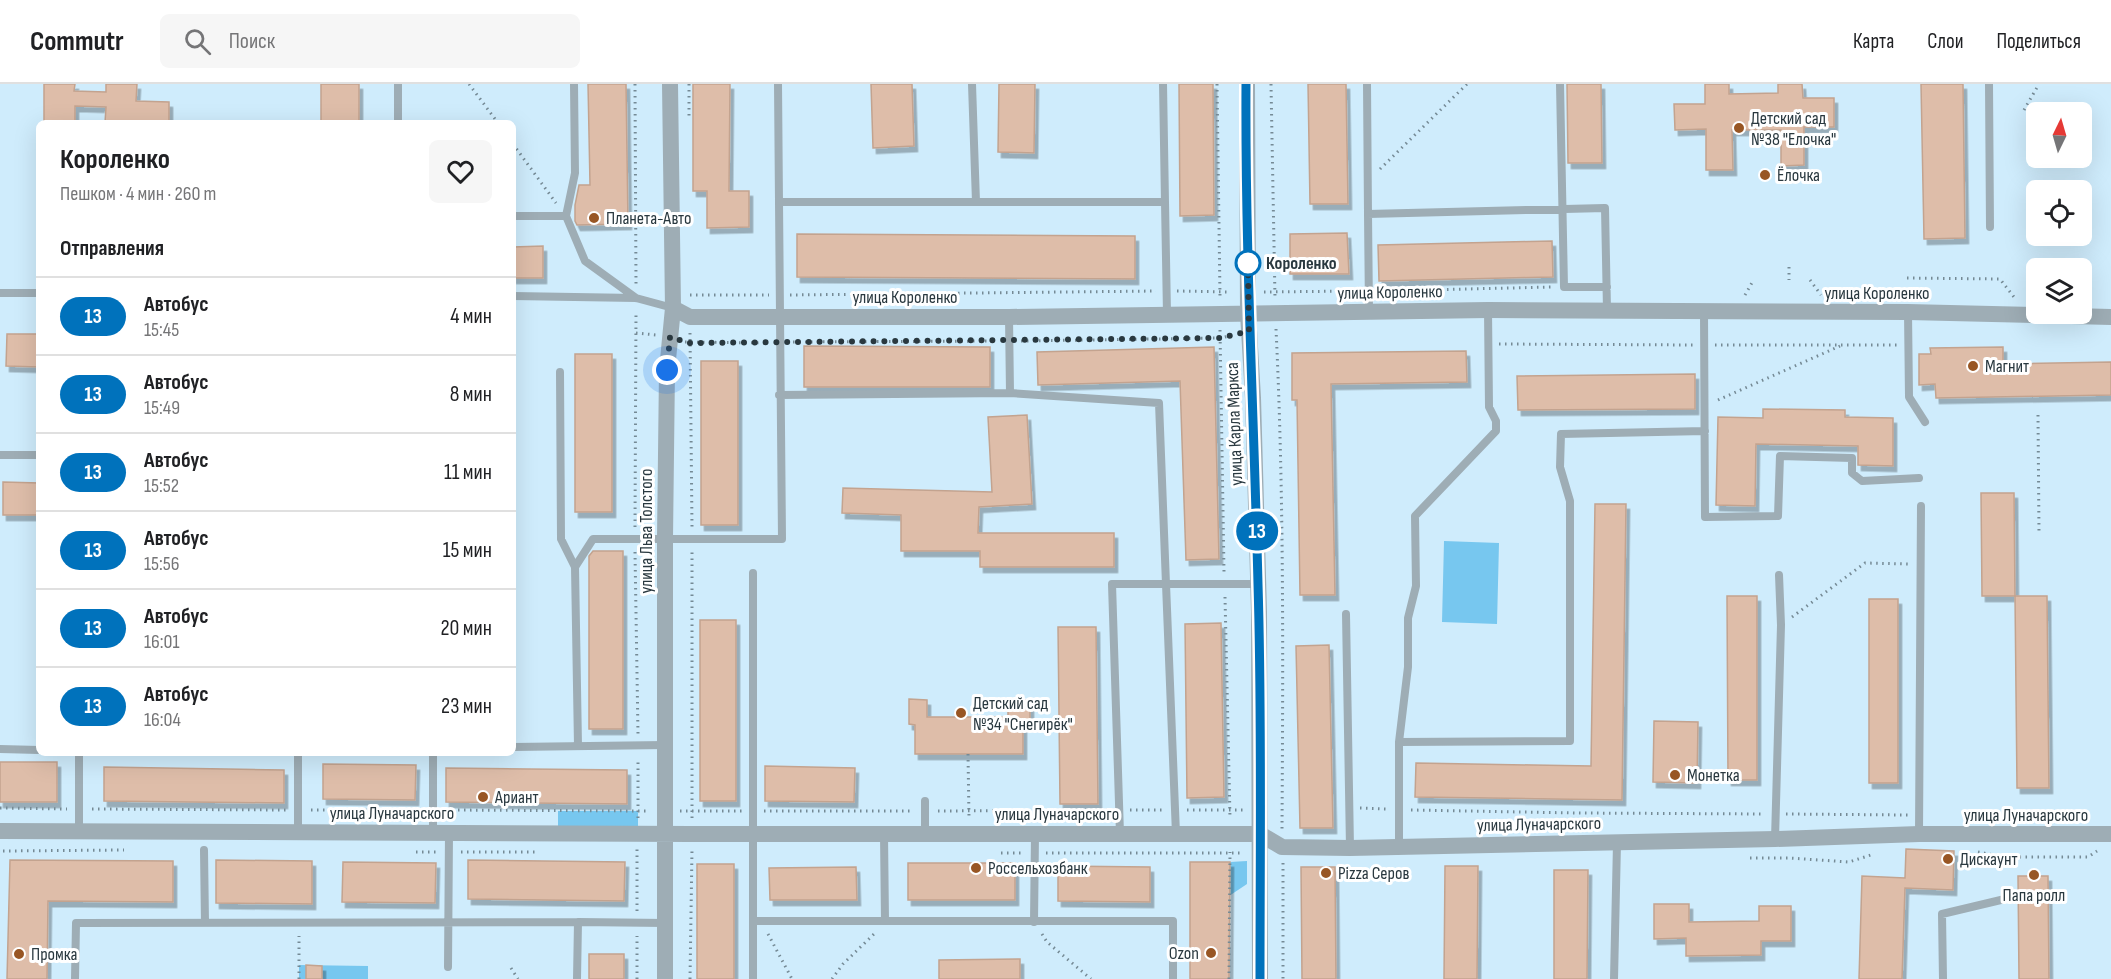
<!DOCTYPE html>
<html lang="ru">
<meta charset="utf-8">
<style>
body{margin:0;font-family:"Sofia Sans Condensed",sans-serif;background:#f6f6f6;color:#202124;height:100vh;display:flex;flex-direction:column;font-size:22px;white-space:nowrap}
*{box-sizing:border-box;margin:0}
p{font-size:20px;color:#757577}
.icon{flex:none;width:33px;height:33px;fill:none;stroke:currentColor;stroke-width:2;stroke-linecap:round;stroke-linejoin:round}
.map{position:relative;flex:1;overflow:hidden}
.side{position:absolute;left:36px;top:36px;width:480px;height:636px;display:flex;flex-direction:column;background:#fff;border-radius:9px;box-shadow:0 6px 24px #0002}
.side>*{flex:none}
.badge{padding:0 12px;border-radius:20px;font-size:21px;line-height:39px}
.needle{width:39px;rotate:5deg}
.buttons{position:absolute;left:2026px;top:18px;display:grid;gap:12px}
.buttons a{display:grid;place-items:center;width:66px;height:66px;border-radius:9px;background:#fff;box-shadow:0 6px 24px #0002;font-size:30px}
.you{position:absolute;width:30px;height:30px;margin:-15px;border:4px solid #fff;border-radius:50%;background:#1a73e8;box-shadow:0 0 0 9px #1a73e833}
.map>.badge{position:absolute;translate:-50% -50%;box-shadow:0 0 0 3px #fff}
h2{padding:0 24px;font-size:22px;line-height:54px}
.round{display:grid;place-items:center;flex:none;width:63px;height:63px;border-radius:9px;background:#f6f6f6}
.overview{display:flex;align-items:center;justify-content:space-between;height:102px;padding:0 24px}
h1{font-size:28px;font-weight:700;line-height:45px}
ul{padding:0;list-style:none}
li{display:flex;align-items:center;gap:18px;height:78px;padding:0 24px;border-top:2px solid #e0e0e0}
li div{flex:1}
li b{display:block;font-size:22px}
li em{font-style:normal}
li .badge{min-width:66px;font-weight:700;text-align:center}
header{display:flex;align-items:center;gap:36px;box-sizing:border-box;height:84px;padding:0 30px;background:#fff;border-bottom:2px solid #e0e0e0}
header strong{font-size:28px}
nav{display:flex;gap:33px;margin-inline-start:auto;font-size:21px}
.search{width:420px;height:54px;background:#f6f6f6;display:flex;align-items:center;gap:15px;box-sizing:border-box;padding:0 21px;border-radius:9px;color:#757577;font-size:22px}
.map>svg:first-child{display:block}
</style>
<header>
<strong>Commutr</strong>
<div class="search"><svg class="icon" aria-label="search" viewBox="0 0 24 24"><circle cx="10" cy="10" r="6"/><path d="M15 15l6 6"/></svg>Поиск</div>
<nav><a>Карта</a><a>Слои</a><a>Поделиться</a></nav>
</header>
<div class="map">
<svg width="2111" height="895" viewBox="0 0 2111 895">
<defs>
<filter id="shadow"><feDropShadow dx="3.5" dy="5.5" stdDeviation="0" flood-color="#0004"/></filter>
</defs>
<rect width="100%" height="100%" fill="#cfecfc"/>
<path fill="#77c7ef" d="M1444,457L1499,459L1497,540L1442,538Z
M558,727H638V744H558Z
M1247,777V800L1229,812L1230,778Z
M299,881L368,882V895H299Z"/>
<path fill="#debda9" stroke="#c3a38f" stroke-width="1.5" filter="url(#shadow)" d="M44,0H75L74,7L106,8V0H137L136,17L169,18V39H105L106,23L75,22V39H44Z
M321,0H359V39H321Z
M588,0H626L628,140L577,141L575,137V121L579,101H590Z
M693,0H730L729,107H749V143L707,144V107H693Z
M871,0H912L914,62L873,64Z
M999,0H1035L1034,69L998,68Z
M1179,0H1213L1214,131L1180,132Z
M1308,0H1346L1348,120H1310Z
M1567,0H1601L1602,79H1568Z
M1705,0H1729V10L1778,9V0H1802L1803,14H1834V43H1804V81L1781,82V46H1732L1733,86H1706V45L1675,46L1674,20H1705Z
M1921,0H1963L1965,154L1924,155Z
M1347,149L1349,190H1290V150Z
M797,150L1135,152V195L797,193Z
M1552,157L1553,193L1379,197L1378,161Z
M543,162V194H513V163Z
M7,250H39V283L6,282Z
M804,262L990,263V303H804Z
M1214,263L1219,475L1186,476L1180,297L1038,301L1037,268Z
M2003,263V280L2111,278V311L1936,314L1935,300L1919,301V270H1931L1930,264Z
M1466,267L1467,298L1331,300L1335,511H1300L1297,316H1292V269Z
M575,270H612V428H575Z
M701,277H738V441H701Z
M1695,290V325L1518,326L1517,292Z
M1763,325L1845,326V333L1893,334V382L1858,381V362L1756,360L1755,422L1716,421L1718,333L1763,334Z
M1027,331L1032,420L979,423L978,449H1114V483H980V467H901V431L842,429L843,404L992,408L988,333Z
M3,398L39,399V431H3Z
M1981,409H2014L2015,512H1982Z
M1595,420H1626L1622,716L1415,713L1416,679L1591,682Z
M593,467H623V645H589V472Z
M1727,512H1757V696H1728Z
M2015,512H2047L2049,704H2017Z
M1869,515H1898V699H1869Z
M700,536H736V717H700Z
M1221,539L1224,713L1187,714L1185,540Z
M1058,543H1096L1098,720H1060Z
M1329,561L1333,744H1300L1296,562Z
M909,615L927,616V633H1008V616H1030V637H1023V670H915V641L909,640Z
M1654,637L1698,638L1697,699L1653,698Z
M0,678H57V718H0Z
M323,680L416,681L415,716L323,715Z
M765,682L855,684L854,718L765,717Z
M104,683L284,686V719L104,717Z
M446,684L627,686V720L446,718Z
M1906,765L1954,767L1953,806L1905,804L1902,895H1859L1862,792L1905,794Z
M10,776L173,777V818L48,817L47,895H7Z
M216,776L312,777V820L216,819Z
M468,776L625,778L624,817L468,815Z
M343,778L436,779L435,819L342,818Z
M1190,778H1230L1229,895H1190Z
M908,779H1015V816H908Z
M697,780H734V895H697Z
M1058,782L1150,783V818L1058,817Z
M1445,782H1478L1477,895H1444Z
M856,783L857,816H770L769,784Z
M1301,783H1335L1336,895H1302Z
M1554,786H1588L1587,895H1554Z
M2018,792H2048L2049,895H2019Z
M1654,820H1689V838L1759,837V822H1791V857H1761V871L1686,872V854L1654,855Z
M589,870H624V895H589Z
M1020,875V895H939V876Z
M306,881L322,882V895H306Z"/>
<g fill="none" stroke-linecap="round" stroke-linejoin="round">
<path stroke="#758a95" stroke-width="3" stroke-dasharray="1.5 4.5" stroke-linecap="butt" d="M469,0L498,39
M635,0L636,200
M689,0V32
M1217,0L1220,212
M1271,0L1275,214
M2024,26L2039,0
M513,60L556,119
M1380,85L1467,0
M1789,183V196
M1907,194L2000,195L2014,213
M1810,196L1821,211
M1177,207L1231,208
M1381,207L1552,203
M1264,208L1357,207
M690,211H769
M790,211L1156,207
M1745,211L1753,197
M1276,245C1284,411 1283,578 1282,745
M1220,246L1224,488
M636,249L656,251
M690,249L692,443
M1021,257L1221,254L1233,251
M685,258L769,259
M793,258L997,257
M1499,260L1694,261
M1715,261H1898
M1718,316L1840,262
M2038,331L2039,449
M635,443L636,228
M635,468L638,650
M1225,513L1230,734
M1792,533L1865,479L1909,480
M968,670L969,734
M0,724L67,725
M1360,724L1387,725
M92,725L286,726
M311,726H421
M446,726L649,727
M1130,726H1162
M1187,726H1243
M1411,726L1576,729L1765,730
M680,727H742
M764,727H913
M938,727L1108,726
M1786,730L1909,731
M638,734V675
M692,734V468
M3,767L124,766
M416,768H436
M461,768H538
M1978,768L2005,773H2088L2097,767
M1001,769H1021
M1046,769H1243
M1750,774H1789L1849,778L1874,770
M1283,779V895
M637,827V765
M768,850L792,895
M1042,850L1047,858L1091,895
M511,884L518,895
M299,895V852
M637,895V852
M690,895L692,765
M832,895L843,880L874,850
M1229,895L1230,768"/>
<path stroke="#9eadb5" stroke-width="8" d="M778,0L779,118
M972,0L976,118
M1163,0L1165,118
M1367,0L1368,130L1605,124L1607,226
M1560,0L1564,203H1607
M1989,0L1990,143
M398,39V0
M1368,130L1369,227
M513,132H566L585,177L636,214
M566,132L575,89L574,0
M0,209H39
M513,212L636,214L673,224
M1704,227L1705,433L1778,432L1780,372L1852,374V389L1862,397L1919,394
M1908,228L1909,313L1925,338
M1009,233L1010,309L1159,319L1166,500H1258
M560,288L561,455L575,483L578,662
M779,311L1010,309
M0,371H39
M575,483L593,455H782L779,118H1165L1167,230
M753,489V895
M1346,530L1350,764
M1399,658L1570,657V417L1560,383L1561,350L1705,347
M513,663L665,661
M0,665L39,666
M433,669V749
M925,717V750
M79,748V669
M298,749V669
M884,750L885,837
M1120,750L1112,500H1166L1176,750
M1919,750L1921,422
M1775,755L1781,541L1779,491
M1399,763V658L1408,583V534L1416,502L1415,432L1496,347V337L1489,323L1488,226
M204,766L205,839
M753,837H1173V895
M578,838L665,839
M1034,838L1035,750
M448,883L449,749
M75,895L76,839L578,838L577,895
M1614,895L1617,759
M1943,895L1942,830L2005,815"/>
<path stroke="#9eadb5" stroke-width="16" d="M1247,0L1248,229L1253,314L1259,528L1260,895
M673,224L690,233H1009L1488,226L1908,228L2111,233
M0,747L691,750H1260L1282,763L1350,764L1775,755L1919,750H2111
M665,895V454L667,286L673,224L670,0"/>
</g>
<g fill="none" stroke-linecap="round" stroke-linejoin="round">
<defs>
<path id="line" d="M1246,0C1245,167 1254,333 1258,500C1262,631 1260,763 1260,895"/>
</defs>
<use href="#line" stroke="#fff" stroke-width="14"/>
<use href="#line" stroke="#0072bc" stroke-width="9"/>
<path stroke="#29383f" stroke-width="6" stroke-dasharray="0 10.8" d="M667,286L670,253L690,259L1221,254L1249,247L1248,179"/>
</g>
<g fill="#985624" stroke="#fff" stroke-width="2">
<circle cx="1739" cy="44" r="6"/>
<circle cx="1765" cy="91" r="6"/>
<circle cx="594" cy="134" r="6"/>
<circle cx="1973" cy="282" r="6"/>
<circle cx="961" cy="629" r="6"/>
<circle cx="1675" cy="691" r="6"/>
<circle cx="483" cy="713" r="6"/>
<circle cx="1948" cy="775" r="6"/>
<circle cx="976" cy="784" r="6"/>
<circle cx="1326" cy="789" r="6"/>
<circle cx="2034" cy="791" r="6"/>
<circle cx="1211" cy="869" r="6"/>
<circle cx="19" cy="870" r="6"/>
</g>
<circle fill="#fff" stroke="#0072bc" stroke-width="3" cx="1248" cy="179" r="12"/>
<g text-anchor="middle" stroke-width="6" stroke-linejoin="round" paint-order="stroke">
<g font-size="18" fill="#29383f" stroke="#fff" text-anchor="start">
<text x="1751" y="40">Детский сад<tspan x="1751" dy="21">№38 "Елочка"</tspan></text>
<text x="1777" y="97">Ёлочка</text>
<text x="606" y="140">Планета-Авто</text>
<text x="1985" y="288">Магнит</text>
<text x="973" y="625">Детский сад<tspan x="973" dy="21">№34 "Снегирёк"</tspan></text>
<text x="1687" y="697">Монетка</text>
<text x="495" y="719">Ариант</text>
<text x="1960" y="781">Дискаунт</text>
<text x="988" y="790">Россельхозбанк</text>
<text x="1338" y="795">Pizza Серов</text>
<text x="2034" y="817" text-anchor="middle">Папа ролл</text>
<text x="1199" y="875" text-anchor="end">Ozon</text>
<text x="31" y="876">Промка</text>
</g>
<g font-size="18" font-weight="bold" fill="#29383f" stroke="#fff" text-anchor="start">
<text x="1266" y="185">Короленко</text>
</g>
<g font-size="18" fill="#29383f" stroke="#fff">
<text transform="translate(1390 208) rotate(-1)" y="6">улица Короленко</text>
<text x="1877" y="215">улица Короленко</text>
<text x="905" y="219">улица Короленко</text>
<text transform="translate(1234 340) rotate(-92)" y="6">улица Карла Маркса</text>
<text transform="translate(646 447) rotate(-90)" y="6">улица Льва Толстого</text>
<text x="392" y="735">улица Луначарского</text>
<text x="1057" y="736">улица Луначарского</text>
<text x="2026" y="737">улица Луначарского</text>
<text transform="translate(1539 740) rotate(-1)" y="6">улица Луначарского</text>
</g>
</g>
</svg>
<div class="buttons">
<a><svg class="needle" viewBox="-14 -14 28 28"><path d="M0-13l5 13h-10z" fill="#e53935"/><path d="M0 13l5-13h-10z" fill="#757577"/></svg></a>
<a><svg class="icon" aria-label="locate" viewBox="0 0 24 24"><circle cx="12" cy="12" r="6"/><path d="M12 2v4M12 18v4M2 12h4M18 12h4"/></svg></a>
<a><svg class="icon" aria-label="layers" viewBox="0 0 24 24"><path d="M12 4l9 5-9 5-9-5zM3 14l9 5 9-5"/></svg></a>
</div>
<div class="you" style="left:667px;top:286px"></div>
<b class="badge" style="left:1257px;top:447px;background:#0072bc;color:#fff">13</b>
<section class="side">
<div class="overview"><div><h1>Короленко</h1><p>Пешком · 4 мин · 260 m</p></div><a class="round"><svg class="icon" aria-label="heart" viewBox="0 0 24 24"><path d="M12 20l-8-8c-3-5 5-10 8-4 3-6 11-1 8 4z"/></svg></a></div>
<h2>Отправления</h2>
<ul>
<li><span class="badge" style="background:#0072bc;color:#fff">13</span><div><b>Автобус</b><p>15:45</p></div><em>4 мин</em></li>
<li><span class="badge" style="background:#0072bc;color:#fff">13</span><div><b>Автобус</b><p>15:49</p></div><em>8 мин</em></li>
<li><span class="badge" style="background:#0072bc;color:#fff">13</span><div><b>Автобус</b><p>15:52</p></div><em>11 мин</em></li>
<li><span class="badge" style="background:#0072bc;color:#fff">13</span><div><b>Автобус</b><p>15:56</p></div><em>15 мин</em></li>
<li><span class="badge" style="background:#0072bc;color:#fff">13</span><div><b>Автобус</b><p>16:01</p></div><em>20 мин</em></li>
<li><span class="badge" style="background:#0072bc;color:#fff">13</span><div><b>Автобус</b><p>16:04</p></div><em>23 мин</em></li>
</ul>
</section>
</div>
